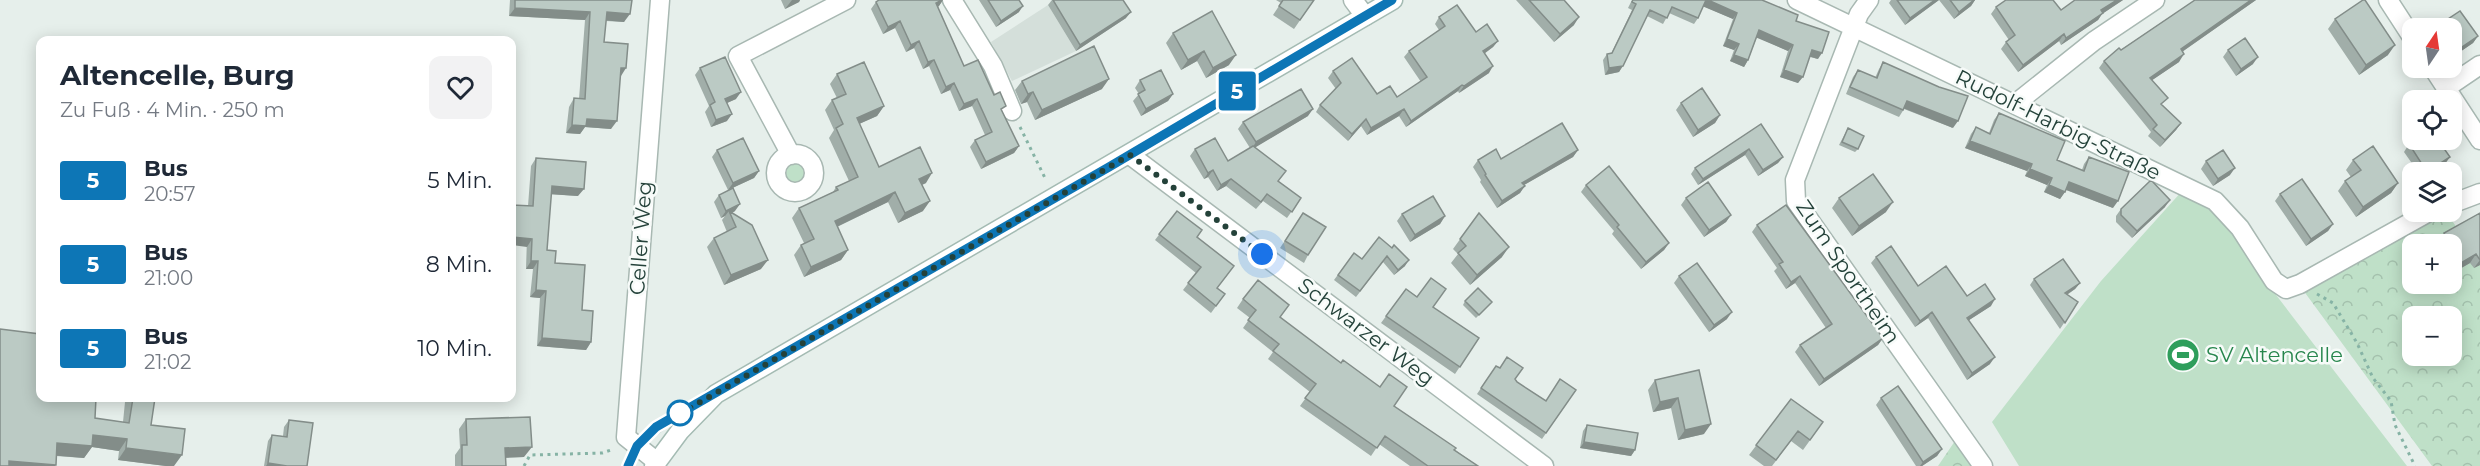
<!DOCTYPE html>
<html lang="de">
<meta charset="utf-8">
<style>
body{margin:0;font-family:Montserrat,sans-serif;background:#f2f2f3;color:#1f2937;height:100vh;display:flex;flex-direction:column;font-size:22px;white-space:nowrap}
*{box-sizing:border-box;margin:0}
p{font-size:20px;color:#747a83}
.icon{flex:none;width:33px;height:33px;fill:none;stroke:currentColor;stroke-width:2;stroke-linecap:round;stroke-linejoin:round}
.map{position:relative;flex:1;overflow:hidden}
.drawer{position:absolute;left:36px;top:36px;width:480px;height:366px;display:flex;flex-direction:column;background:#fff;border-radius:12px;box-shadow:0 3px 15px #0003}
.drawer>*{flex:none}
.badge{padding:0 12px;border-radius:4px;font-size:21px;line-height:39px}
.needle{width:39px;rotate:13deg}
.tools{position:absolute;left:2402px;top:18px;display:grid;gap:12px}
.tools a{display:grid;place-items:center;width:60px;height:60px;border-radius:12px;background:#fff;box-shadow:0 3px 15px #0003;font-size:30px}
.you{position:absolute;width:30px;height:30px;margin:-15px;border:4px solid #fff;border-radius:50%;background:#1a73e8;box-shadow:0 0 0 9px #1a73e833}
.map>.badge{position:absolute;translate:-50% -50%;box-shadow:0 0 0 3px #fff}
.round{display:grid;place-items:center;flex:none;width:63px;height:63px;border-radius:12px;background:#f2f2f3}
.summary{display:flex;align-items:center;justify-content:space-between;height:102px;padding:0 24px}
h1{font-size:28px;font-weight:700;line-height:45px}
ul{padding:0;list-style:none}
li{display:flex;align-items:center;gap:18px;height:84px;padding:0 24px}
li div{flex:1}
li b{display:block;font-size:22px}
li em{font-style:normal}
li .badge{min-width:66px;font-weight:700;text-align:center}
.map>svg:first-child{display:block}
</style>
<div class="map">
<svg width="2480" height="466" viewBox="0 0 2480 466">
<defs>
<pattern id="forest-crowns" width="20" height="18" patternUnits="userSpaceOnUse" patternTransform="scale(1.5)"><rect width="20" height="18" fill="#bfe0c8"/><path d="M2 6a3 3 0 1 1 6 0M12 15a3 3 0 1 1 6 0" fill="none" stroke="#a4c1ad"/></pattern>
</defs>
<rect width="100%" height="100%" fill="#e6efeb"/>
<path fill="#d4dfda" d="M1048,5L1076,51L1012,81L991,42Z"/>
<path fill="#bfe0c8" d="M786 173a10 10 0 1 1 20 0a10 10 0 1 1-20 0Z
M2183,190L2213,204L2270,287L2407,466H2019L1992,422L2101,281Z"/>
<path fill="url(#forest-crowns)" fill-rule="evenodd" d="M2439,212H2446L2480,261V466H2432L2303,290ZM2412,244H2451V284H2412ZM2412,316H2451V356H2412Z
M1957,438L1977,466H1938Z"/>
<g fill="none" stroke-linecap="round" stroke-linejoin="round">
<defs>
<path id="lane" d="M628,466C646,428 665,422 700,402"/>
<path id="street" d="M952,0L993,66L1012,111
M1353,0L1365,16
M1797,0L2215,201L2240,228L2274,281L2286,289L2300,284L2429,212
M1869,0L1859,14L1795,180L1796,201L1983,466
M2388,0L2412,37
M2433,68L2480,140
M2446,88L2480,65
M2015,104L2094,41L2155,0
M776 173a19 19 0 1 1 38 0a19 19 0 1 1-38 0Z
M791,155L738,56L846,0
M1130,155L1544,466
M2451,204L2480,193
M656,461L626,437L660,0"/>
<path id="secondary" d="M654,466L680,431L716,394L1393,0"/>
</defs>
<use href="#lane" stroke="#a8b8b2" stroke-width="12"/>
<use href="#street" stroke="#a8b8b2" stroke-width="21"/>
<use href="#secondary" stroke="#a4bbb3" stroke-width="21"/>
<path stroke="#86b3a5" stroke-width="3" stroke-dasharray="3 4.5" stroke-linecap="butt" d="M1020,127L1046,180
M2317,294L2333,303L2357,343L2373,378L2391,401L2395,425L2415,466
M524,466L530,455L602,453L614,449"/>
<use href="#lane" stroke="#fff" stroke-width="9"/>
<use href="#street" stroke="#fff" stroke-width="18"/>
<use href="#secondary" stroke="#fff" stroke-width="18"/>
</g>
<path fill="#a1aea9" d="M510,0H632L624,22L606,21L604,42L620,76L611,129L585,127L580,134L566,133L569,107L574,98L579,99L585,20L509,16Z
M781,0H800L799,2L785,9Z
M943,0L938,7L964,66L994,95L1019,146L1014,153L981,169L970,147L975,140L985,135L972,106L959,111L950,90L941,94L929,66L923,69L914,48L906,52L895,28L883,34L871,9L876,2Z
M979,0H1019V12L996,27Z
M1052,0H1069L1126,18L1076,51L1048,5Z
M1276,0H1314L1294,29L1273,15L1281,3Z
M1516,0H1564L1574,25L1554,42Z
M1632,0H1762L1796,21L1818,59L1810,57L1798,83L1780,77L1788,51L1757,37L1748,60L1744,67L1730,61L1734,50L1723,46L1733,19L1703,6L1698,18L1694,24L1669,13L1663,24L1647,16L1619,72L1605,75L1603,60L1607,54H1611L1632,10L1628,8Z
M1891,0H1975L1971,6L1954,19L1939,0L1905,25L1889,3Z
M2075,0H2123L2102,14L2098,20L2061,45L2059,41L2018,72L2001,49L2006,42L2009,40L1991,14L1996,7L2061,10Z
M2195,0H2256L2182,52L2179,62L2152,80L2162,106L2181,123L2176,130L2160,147L2148,136L2151,132L2099,68L2104,61Z
M2460,11L2478,36L2473,43L2451,58V28H2436L2439,25Z
M1439,17L1498,41L1493,47L1484,54L1489,73L1459,93L1458,91L1406,127L1399,116L1367,135L1361,126L1348,141L1316,112L1320,105L1336,89L1328,78L1333,71L1377,94L1397,97L1421,82L1404,57L1409,51L1439,30L1435,24Z
M2335,19L2388,55L2359,75L2328,29Z
M1173,33L1229,65L1206,78L1197,61L1181,70L1166,43Z
M2228,50L2253,64L2236,76L2223,57Z
M1883,62L1953,128L1904,109L1899,117L1846,94L1853,77L1858,70L1875,78L1879,69Z
M700,68L736,99L727,103V121L711,127L705,112L709,106L695,75Z
M837,74L884,106L877,116L859,124L879,167L926,183L922,185L923,211L898,223L888,202L837,227L848,250L841,260L804,277L794,255L801,245L804,243L792,218L799,208L833,192L836,187L849,181L829,138L834,130L825,110L832,100L837,98L830,84Z
M1140,80L1173,94L1168,101L1141,116L1133,101L1139,94L1135,88Z
M1022,81L1102,89L1035,120L1027,102L1021,104L1015,90Z
M1681,103L1720,115L1715,123L1693,137L1676,110Z
M1999,113L2057,160L2082,170L2084,164L2089,157L2113,208L2066,190L2060,199L2044,192L2047,185L2025,176L2027,171L1965,148L1971,134L1976,127L1989,133L1994,120Z
M1308,116L1255,147L1278,181L1301,198L1287,218L1263,201L1256,209L1226,186L1217,191L1208,177L1204,179L1190,156L1195,149L1228,161L1250,148L1238,129L1243,122Z
M1761,124L1783,157L1778,163L1758,176L1745,155L1698,185L1691,174L1695,168Z
M1848,128L1858,149L1855,152L1839,145Z
M2409,144L2445,164L2432,172H2418L2404,152Z
M717,150L759,171L754,178L728,190L712,157Z
M1578,150L1573,157L1524,185L1520,193L1497,208L1480,182L1481,180L1473,167L1478,160L1501,159Z
M536,158L578,196L551,194L547,250L582,310L591,342L586,350L537,346L540,298L530,297L533,269H526L528,206L531,166Z
M2353,160L2398,183L2391,193L2356,217L2338,191L2345,181L2351,177L2346,170Z
M2206,161L2230,175L2213,186L2201,169Z
M1586,185L1669,243L1664,250L1641,269L1612,234L1614,231L1581,192Z
M2280,194L2333,224L2328,231L2306,246L2275,201Z
M719,195L735,211L732,213L761,269L724,285L707,247L714,238L727,232L722,220L725,216L721,218L714,202Z
M1686,198L1731,215L1726,222L1704,237L1681,205Z
M1839,198L1886,212L1852,236L1832,208Z
M2165,207L2132,238L2116,222V216L2121,209Z
M1177,211L1197,237L1229,273L1217,288L1225,294L1211,313L1183,290L1196,273L1155,240Z
M1303,213L1308,255L1304,263L1280,248Z
M1479,213L1502,257L1470,285L1451,263L1458,254L1453,249Z
M2480,213V265L2474,268L2470,263L2456,271L2451,263V244H2440L2439,241L2444,233Z
M1402,214L1445,216L1440,224L1410,242L1397,221Z
M1757,225L1883,338L1878,345L1819,386L1795,352L1800,345L1826,328L1795,283L1786,289L1774,271L1777,268L1752,232Z
M1379,237L1405,266L1394,275L1383,262L1356,297L1334,280L1354,253L1362,259Z
M1876,257L1918,286L1967,296L1991,306L1969,320L1990,364L1967,380L1928,318L1915,327L1871,263Z
M1679,276L1727,319L1709,332L1674,283Z
M2034,279L2080,283L2075,289L2067,295L2078,302L2060,329L2030,285Z
M1406,289L1479,338L1455,374L1381,323Z
M1243,299L1280,317L1394,406L1478,466H1410L1379,444L1371,456L1300,406L1310,392L1268,359L1273,352L1243,328L1250,318L1237,308Z
M1465,301L1492,302L1476,318L1463,305Z
M1496,366L1515,379L1517,382L1546,401L1576,390L1542,439L1477,394Z
M1699,370L1704,434L1678,440L1671,408L1653,412L1648,390L1655,380Z
M128,398H155L151,425L174,466H166L118,460L119,451L92,447L84,458L56,456L55,466H0L95,418L123,422L125,402Z
M1881,398L1942,449L1937,456L1922,466H1916L1876,405Z
M1791,399L1823,422L1803,450L1791,441L1772,466H1764L1749,455Z
M466,419L524,457L505,458L506,466H455V455L460,448L459,429Z
M289,420L307,466H264L268,441L272,435L283,436L284,427Z
M1587,425L1635,450L1631,456L1580,448L1583,431Z"/>
<path fill="#838d89" d="M792,0H800L799,2L785,9Z
M943,0L939,6L931,10L936,3Z
M1706,0H1708L1737,13L1733,19L1702,6Z
M1935,0H1939L1905,25L1910,18Z
M1974,0H1975L1971,6L1954,19L1959,12Z
M2117,0H2123L2102,14L2098,20L2061,45L2066,38L2101,10Z
M2251,0H2256L2176,56L2181,49Z
M1023,6L1019,12L996,27L1001,21Z
M515,8L590,12L585,20L509,16Z
M607,12L630,14L624,22L601,20Z
M1131,12L1126,18L1076,51L1080,45Z
M1579,17L1574,25L1554,42L1560,34Z
M900,21L895,28L883,34L888,27Z
M1759,30L1793,45L1788,51L1755,37Z
M2064,34L2059,41L2018,72L2023,65Z
M2478,36L2473,43L2451,58L2456,51Z
M1727,39L1739,44L1734,50L1723,46Z
M919,41L914,48L906,52L911,45Z
M1498,41L1493,47L1478,58L1483,51Z
M2395,45L2388,55L2359,75L2366,65Z
M1812,50L1822,53L1818,59L1808,56Z
M1204,51L1197,61L1181,70L1188,60Z
M2184,54L2179,62L2145,85L2150,78Z
M1236,55L1229,65L1206,78L1213,68Z
M1734,55L1748,60L1744,67L1730,61Z
M2258,57L2253,64L2236,76L2241,69Z
M934,60L929,66L923,69L928,62Z
M1493,66L1489,73L1459,93L1464,86Z
M1623,66L1619,72L1605,75L1609,68Z
M621,68H626L621,76Z
M1784,70L1803,77L1798,83L1780,77Z
M1109,79L1102,89L1035,120L1042,110Z
M954,83L950,90L941,94L946,87Z
M1462,85L1458,91L1406,127L1411,121Z
M741,92L736,99L720,106L725,99Z
M1033,92L1027,102L1021,104L1028,94Z
M1173,94L1168,101L1141,116L1146,109Z
M977,99L972,106L959,111L964,104Z
M1907,101L1958,121L1953,128L1903,108Z
M884,106L877,116L850,128L857,118Z
M1313,109L1308,116L1251,150L1256,142Z
M1404,109L1399,116L1367,135L1371,128Z
M732,114L727,121L711,127L716,120Z
M1720,115L1715,123L1693,137L1698,130Z
M587,119L617,121L611,129L585,127L580,134L566,133L572,125Z
M1366,119L1361,126L1348,141L1352,134Z
M2181,123L2176,130L2160,147L2165,140Z
M1970,141L2032,164L2027,171L1965,148Z
M1019,146L1014,153L981,169L986,162Z
M1749,149L1745,155L1698,185L1703,179Z
M1578,150L1573,157L1517,189L1522,183Z
M1783,157L1778,163L1758,176L1763,170Z
M2450,157L2445,164L2432,172H2427Z
M2235,168L2230,175L2213,186L2218,179Z
M2030,169L2052,178L2047,185L2025,176Z
M1213,170L1208,177L1204,179L1208,173Z
M759,171L754,178L728,190L733,183Z
M932,173L926,183L912,189L919,179Z
M1231,179L1226,186L1217,191L1221,185Z
M2069,182L2118,201L2113,208L2064,189Z
M2398,183L2391,193L2356,217L2363,207Z
M2049,185L2065,192L2060,199L2044,192Z
M552,186L584,189L578,196L547,194Z
M1525,186L1520,193L1497,208L1502,201Z
M895,192L888,202L828,231L835,221Z
M2170,200L2165,207L2132,238L2137,231Z
M930,201L923,211L898,223L905,213Z
M1893,202L1886,212L1852,236L1859,226Z
M740,204L735,211L730,214L729,211L725,216L721,218L726,211Z
M1731,215L1726,222L1704,237L1709,230Z
M1445,216L1440,224L1410,242L1415,235Z
M2333,224L2328,231L2306,246L2311,239Z
M512,237L532,239L527,247L512,245Z
M1669,243L1664,250L1641,269L1646,262Z
M1509,247L1502,257L1470,285L1477,275Z
M848,250L841,260L804,277L811,267Z
M2476,254L2470,263L2456,271L2461,263Z
M768,260L761,269L724,285L731,275Z
M1409,260L1405,266L1394,275L1398,270Z
M2480,260V265L2474,268Z
M531,261H538L533,269H526Z
M1800,276L1795,283L1786,289L1791,282Z
M2080,283L2075,289L2060,299L2065,293Z
M536,290L546,291L540,298L530,297Z
M1995,299L1991,306L1963,324L1967,318Z
M1732,312L1727,319L1709,332L1714,325Z
M1932,312L1928,318L1915,327L1920,321Z
M542,338L591,342L586,350L537,346Z
M1883,338L1878,345L1819,386L1824,379Z
M1995,357L1990,364L1967,380L1972,373Z
M1678,398L1671,408L1653,412L1660,402Z
M1711,424L1704,434L1678,440L1685,430Z
M93,435L127,439L119,451L92,447L84,458L49,455L57,443Z
M1584,442L1635,450L1631,456L1580,448Z
M532,447L524,457L498,458L505,448Z
M126,448L182,455L174,466H166L118,460Z
M1942,449L1937,456L1922,466H1920L1923,462Z
M9,461L56,465L55,466H6Z
M268,463L287,466H266Z"/>
<path fill="#bbcac4" stroke="#838d89" stroke-width="1.5" d="M515,0H632L630,14L607,12L604,42L628,44L626,68H621L617,121L587,119L586,126L572,125L574,98L585,99L590,12L515,8Z
M879,0H942L936,3L964,66L978,60L994,95L1000,92L1006,106L1001,109L1019,146L986,162L975,140L992,132L977,99L964,104L954,83L946,87L934,60L928,62L919,41L911,45L900,21L888,27L876,2Z
M988,0H1019L1023,6L1001,21Z
M1053,0H1123L1131,12L1080,45Z
M1283,0H1314L1300,20L1279,6Z
M1529,0H1564L1579,17L1560,34Z
M1633,0H1706L1698,18L1672,7L1667,18L1650,10L1623,66L1609,68L1607,54L1612,53L1636,4L1632,2Z
M1708,0H1762L1798,15L1796,21L1829,32L1822,53L1812,50L1803,77L1784,70L1793,45L1759,30L1748,60L1734,55L1739,44L1727,39L1737,13Z
M1897,0H1935L1910,18Z
M1950,0H1974L1959,12Z
M2006,0H2053L2061,10L2075,0H2117L2101,10L2103,13L2066,38L2064,34L2023,65L2006,42L2015,35L1996,7Z
M2195,0H2251L2181,49L2184,54L2150,78L2168,98L2161,104L2181,123L2165,140L2153,129L2157,125L2104,61L2119,48L2121,50Z
M2363,0H2365L2395,45L2366,65L2335,19Z
M1457,5L1476,32L1487,24L1498,41L1483,51L1493,66L1464,86L1462,85L1411,121L1404,109L1371,128L1366,119L1352,134L1320,105L1341,83L1333,71L1352,58L1377,94L1390,86L1397,97L1427,77L1409,51L1445,26L1439,17Z
M1212,11L1236,55L1213,68L1204,51L1188,60L1173,33Z
M2460,11L2478,36L2456,51L2451,43V28H2441L2439,25Z
M2245,38L2258,57L2241,69L2228,50Z
M1094,46L1109,79L1042,110L1033,92L1028,94L1022,81Z
M725,57L741,92L725,99L732,114L716,120L710,105L715,102L700,68Z
M864,62L884,106L857,118L879,167L920,147L932,173L919,179L930,201L905,213L895,192L835,221L848,250L811,267L801,245L814,239L799,208L838,190L836,187L858,177L836,128L843,124L832,100L846,94L837,74Z
M1883,62L1939,87L1968,96L1958,121L1907,101L1903,110L1850,87L1858,70L1877,78Z
M1161,70L1173,94L1146,109L1138,94L1145,90L1140,80Z
M1702,88L1720,115L1698,130L1681,103Z
M1301,89L1313,109L1256,142L1243,122Z
M1999,113L2065,141L2057,160L2084,171L2089,157L2129,172L2118,201L2069,182L2065,192L2049,185L2052,178L2030,169L2032,164L1970,141L1976,127L1990,134Z
M1562,123L1578,150L1522,183L1525,186L1502,201L1485,175L1486,174L1478,160L1496,149L1501,159Z
M1761,124L1783,157L1763,170L1749,149L1703,179L1695,168Z
M1848,128L1864,136L1858,149L1842,142Z
M743,138L759,171L733,183L717,150Z
M1215,138L1228,161L1253,146L1286,171L1278,181L1301,198L1292,212L1267,194L1261,202L1231,179L1221,185L1213,170L1208,173L1195,149Z
M2416,140H2438L2450,157L2427,172L2409,144Z
M2373,146L2398,183L2363,207L2345,181L2361,170L2353,160Z
M2223,150L2235,168L2218,179L2206,161Z
M536,158L586,162L584,189L552,186L547,250L556,251L555,263L585,265L582,310L593,311L591,342L542,338L546,291L536,290L538,261H531L532,239L512,237V205L533,206Z
M1609,166L1669,243L1646,262L1617,227L1619,225L1586,185Z
M1873,174L1893,202L1859,226L1839,198Z
M2302,179L2333,224L2311,239L2280,194Z
M2151,180L2170,200L2137,231L2121,215V209Z
M1708,182L1731,215L1709,230L1686,198Z
M733,188L740,204L726,211L719,195Z
M1433,196L1445,216L1415,235L1402,214Z
M1786,205L1883,338L1824,379L1800,345L1832,324L1800,276L1791,282L1779,264L1783,262L1757,225Z
M729,211L752,225L768,260L731,275L714,238L736,227Z
M1177,211L1202,230L1197,237L1234,266L1217,288L1225,294L1216,306L1188,283L1201,267L1159,234Z
M1303,213L1326,227L1308,255L1285,241Z
M1479,213L1509,247L1477,275L1458,253L1466,246L1460,239Z
M2480,213V260L2476,254L2461,263L2444,233Z
M1379,237L1392,248L1394,245L1409,260L1398,270L1387,256L1360,291L1338,275L1354,253L1362,259Z
M1891,246L1918,286L1946,266L1967,296L1985,284L1995,299L1967,318L1995,357L1972,373L1932,312L1920,321L1876,257Z
M2063,259L2080,283L2065,293L2078,302L2065,323L2034,279Z
M1697,263L1732,312L1714,325L1679,276Z
M1431,278L1446,289L1433,307L1479,338L1460,367L1386,316L1406,289L1417,297Z
M1258,280L1289,305L1280,317L1341,363L1343,360L1380,387L1389,374L1407,387L1394,406L1456,448L1454,450L1478,466H1428L1385,436L1377,448L1305,398L1316,384L1273,351L1279,344L1248,320L1256,310L1243,299Z
M1478,288L1492,302L1479,315L1465,301Z
M0,329L40,334V398H96L95,418L129,423L133,398H155L151,425L185,429L182,455L126,448L127,439L93,435L92,446L57,443L56,465L9,461V466H0Z
M1507,357L1523,368L1515,379L1517,382L1546,401L1560,379L1576,390L1546,433L1481,388L1496,366L1500,368Z
M1699,370L1711,424L1685,430L1678,398L1660,402L1655,380Z
M1898,386L1942,449L1923,462L1881,398Z
M1791,399L1823,422L1810,440L1798,431L1776,460L1756,445Z
M530,417L532,447L505,448L506,466H462V445H467L466,419Z
M289,420L313,423L307,466H287L268,463L272,435L287,437Z
M1587,425L1638,433L1635,450L1584,442Z"/>
<g fill="none" stroke-linecap="round" stroke-linejoin="round">
<defs>
<path id="line" d="M628,466L637,446L656,427L1109,167L1392,0"/>
</defs>
<use href="#line" stroke="#fff" stroke-width="14"/>
<use href="#line" stroke="#0d76b6" stroke-width="9"/>
<path stroke="#24423a" stroke-width="6" stroke-dasharray="0 10.8" d="M680,413L676,416L1130,155L1262,254"/>
</g>
<defs>
<symbol id="stadium-disc" viewBox="-11 -11 22 22"><circle r="9.5" fill="#2e9e5b" stroke="#f7fbf9"/><path d="M0-5a6.5 5 0 1 0 0 10a6.5 5 0 1 0 0-10ZM-3.5-1.8h7v3.6h-7Z" fill="#fff"/></symbol>
</defs>
<g fill-rule="evenodd">
<use href="#stadium-disc" x="2164" y="336" width="38" height="38"/>
</g>
<circle fill="#fff" stroke="#0d76b6" stroke-width="3" cx="680" cy="413" r="12"/>
<g text-anchor="middle" stroke-width="5" stroke-linejoin="round" paint-order="stroke">
<g font-size="21" fill="#24423a" stroke="#f7fbf9">
<text transform="translate(2058 125) rotate(26)" y="7">Rudolf-Harbig-Straße</text>
<text transform="translate(641 238) rotate(-86)" y="7">Celler Weg</text>
<text transform="translate(1848 272) rotate(56)" y="7">Zum Sportheim</text>
<text transform="translate(1366 332) rotate(37)" y="7">Schwarzer Weg</text>
</g>
<g font-size="21" fill="#27864d" stroke="#f7fbf9" text-anchor="start">
<text x="2206" y="362">SV Altencelle</text>
</g>
</g>
</svg>
<div class="tools">
<a><svg class="needle" viewBox="-14 -14 28 28"><path d="M0-13l5 13h-10z" fill="#e53935"/><path d="M0 13l5-13h-10z" fill="#747a83"/></svg></a>
<a><svg class="icon" aria-label="locate" viewBox="0 0 24 24"><circle cx="12" cy="12" r="6"/><path d="M12 2v4M12 18v4M2 12h4M18 12h4"/></svg></a>
<a><svg class="icon" aria-label="layers" viewBox="0 0 24 24"><path d="M12 4l9 5-9 5-9-5zM3 14l9 5 9-5"/></svg></a>
<a>+</a>
<a>−</a>
</div>
<div class="you" style="left:1262px;top:254px"></div>
<b class="badge" style="left:1237px;top:91px;background:#0d76b6;color:#fff">5</b>
<section class="drawer">
<div class="summary"><div><h1>Altencelle, Burg</h1><p>Zu Fuß · 4 Min. · 250 m</p></div><a class="round"><svg class="icon" aria-label="heart" viewBox="0 0 24 24"><path d="M12 20l-8-8c-3-5 5-10 8-4 3-6 11-1 8 4z"/></svg></a></div>
<ul>
<li><span class="badge" style="background:#0d76b6;color:#fff">5</span><div><b>Bus</b><p>20:57</p></div><em>5 Min.</em></li>
<li><span class="badge" style="background:#0d76b6;color:#fff">5</span><div><b>Bus</b><p>21:00</p></div><em>8 Min.</em></li>
<li><span class="badge" style="background:#0d76b6;color:#fff">5</span><div><b>Bus</b><p>21:02</p></div><em>10 Min.</em></li>
</ul>
</section>
</div>
